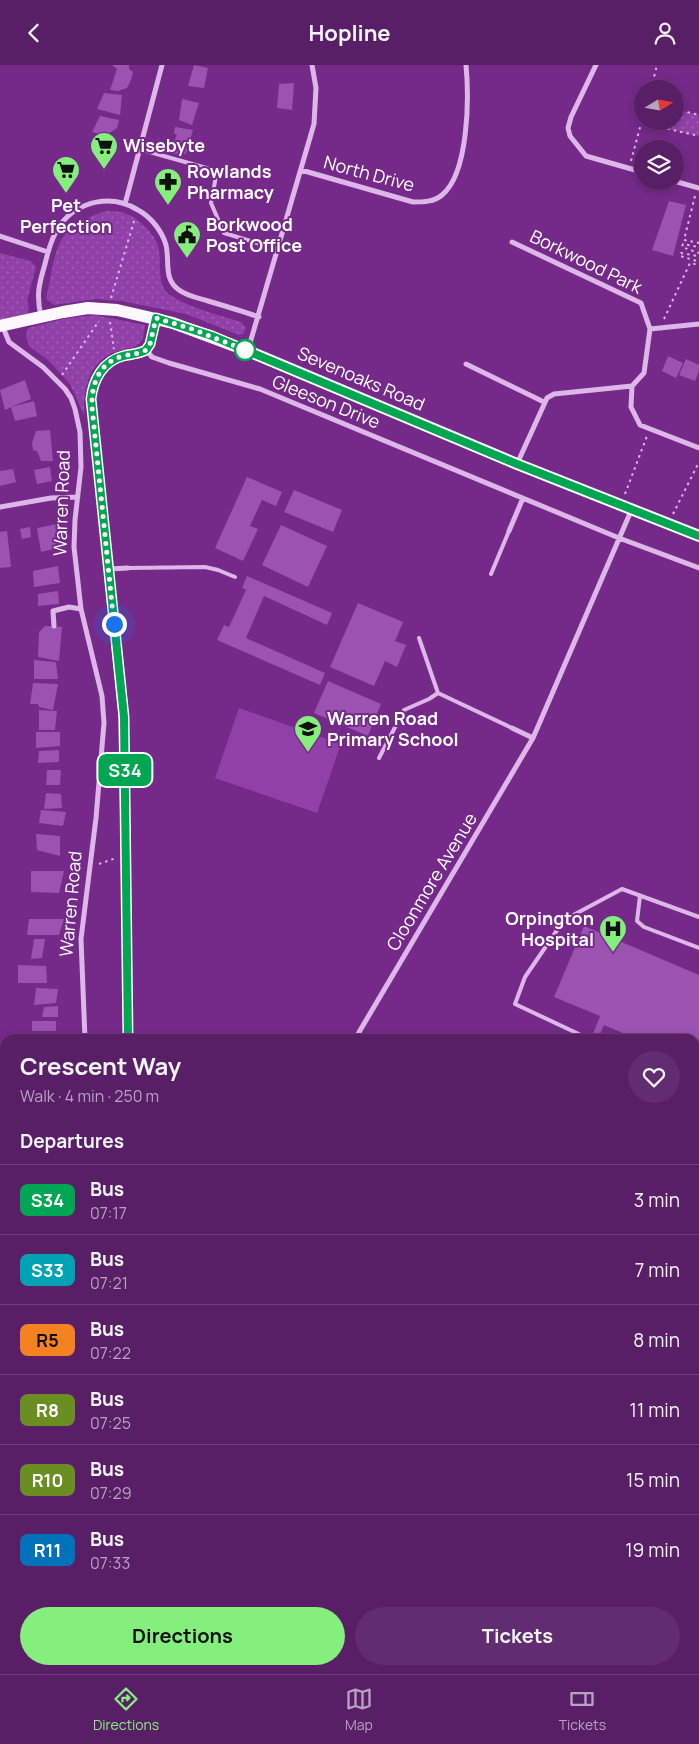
<!DOCTYPE html>
<meta charset="utf-8">
<style>
body{margin:0;font-family:Manrope,sans-serif;background:#612c70;color:#f1f3f6;height:100vh;display:flex;flex-direction:column;font-size:19px;white-space:nowrap}
*{box-sizing:border-box;margin:0}
p{font-size:16px;color:#b7a2c0}
.icon{flex:none;width:28px;height:28px;fill:none;stroke:currentColor;stroke-width:2;stroke-linecap:round;stroke-linejoin:round}
.map{position:relative;flex:1;overflow:hidden}
.details{position:absolute;left:0px;top:969px;width:700px;height:641px;display:flex;flex-direction:column;background:#581f67;border-radius:15px 15px 0 0;box-shadow:0 2px 8px #0003,0 0 0 1px #6d3d7b}
.details>*{flex:none}
.badge{padding:0 10px;border-radius:8px;font-size:18px;line-height:32px}
.needle{width:32px;rotate:79deg}
.controls{position:absolute;left:634px;top:15px;display:grid;gap:10px}
.controls a{display:grid;place-items:center;width:50px;height:50px;border-radius:50%;background:#581f67;box-shadow:0 2px 8px #0003,0 0 0 1px #6d3d7b;font-size:25px}
.you{position:absolute;width:25px;height:25px;margin:-12px;border:4px solid #fff;border-radius:50%;background:#1a73e8;box-shadow:0 0 0 8px #1a73e833}
.map>.badge{position:absolute;translate:-50% -50%;box-shadow:0 0 0 2px #fff}
h2{padding:0 20px;font-size:19px;line-height:45px}
.round{display:grid;place-items:center;flex:none;width:52px;height:52px;border-radius:26px;background:#612c70}
.headline{display:flex;align-items:center;justify-content:space-between;height:85px;padding:0 20px}
h1{font-size:24px;font-weight:700;line-height:38px}
.button{display:flex;gap:10px;margin-top:auto;padding:10px 20px}
.button a{flex:1;height:58px;border-radius:30px;background:#85ef7e;color:#111;font-size:20px;font-weight:700;line-height:58px;text-align:center}
.button a+a{background:#612c70;color:#f1f3f6}
ul{padding:0;list-style:none}
li{display:flex;align-items:center;gap:15px;height:70px;padding:0 20px;border-top:1px solid #6d3d7b}
li div{flex:1}
li b{display:block;font-size:19px}
li em{font-style:normal}
li .badge{min-width:55px;font-weight:700;text-align:center}
header{display:flex;justify-content:space-between;align-items:center;height:65px;padding:0 20px;background:#581f67;font-size:22px;font-weight:700}
.tab-bar{display:flex;justify-content:space-around;align-items:center;height:70px;border-top:1px solid #6d3d7b;background:#581f67;font-size:14px;color:#b7a2c0}
.tab-bar a{display:grid;justify-items:center;gap:2px}
.tab-bar .active{color:#85ef7e}
.map>svg:first-child{display:block}
</style>
<header><svg class="icon" aria-label="back" viewBox="0 0 24 24"><path d="M15 5l-7 7 7 7"/></svg>Hopline<svg class="icon" aria-label="person" viewBox="0 0 24 24"><circle cx="12" cy="8" r="4"/><path d="M4 21q1-7 8-7t8 7"/></svg></header>
<div class="map">
<svg width="699" height="1609" viewBox="0 0 699 1609">
<defs>
<pattern id="grass-dots" width="8" height="8" patternUnits="userSpaceOnUse" patternTransform="scale(1.25)"><rect width="8" height="8" fill="#9041a7"/><path d="M2 2h.1M6 6h.1" fill="none" stroke="#a15eb4" stroke-width="1.8" stroke-linecap="round"/></pattern>
</defs>
<rect width="100%" height="100%" fill="#752989"/>
<path fill="url(#grass-dots)" d="M675,44L699,50V71L642,58V55L675,56Z
M106,146C110,146 116,146 121,147C136,150 158,170 159,186C161,198 158,212 164,224C174,239 223,251 241,257L246,263L243,269L239,270L186,249L121,236L96,234L54,240L46,234C57,185 52,163 106,146Z
M0,188L31,196L36,202L28,232L27,236L29,242L27,249L0,255Z
M95,250L145,260C144,264 144,271 142,275C138,284 126,283 118,286C88,295 84,323 84,350L70,319L48,295L29,281L26,271L28,263L63,254Z"/>
<path fill="#9041a7" d="M239,643L341,679L317,748L215,713Z"/>
<path fill="#9b52b0" d="M112,0H129V4L133,7L131,15L127,23L118,26L110,25L117,4Z
M194,0L208,3L204,23L188,21Z
M294,18L292,45L277,43L279,19Z
M104,28L122,30L120,50L97,44Z
M182,34L199,38L192,60L179,55Z
M100,51L119,55L117,63L105,71L92,67Z
M175,62L193,65L186,89H170L177,69H174Z
M669,136L686,140L673,191L652,185Z
M668,291L683,298L676,313L662,306Z
M686,294L699,300V306L695,316L679,310Z
M25,315L31,334L11,342L34,336L37,351L15,356L11,342L5,345L0,325Z
M50,365L53,396H41L37,386L33,385L32,378L36,366Z
M50,402L52,416L37,419L34,405Z
M13,404L16,417L0,421V406Z
M247,412L282,427L276,441L262,435L250,461L258,464L243,496L215,483Z
M294,425L342,445L333,467L284,447Z
M57,459L58,483L41,487L37,463Z
M281,460L327,481L308,522L262,500Z
M30,462L31,472L22,474L20,464Z
M7,466L11,502L0,503V467Z
M58,501L60,518L34,522L33,506Z
M247,511L332,548L327,560L264,531L246,573L325,608L320,620L217,575L224,560L229,562L246,525L242,523Z
M58,526L59,539L38,541V529Z
M358,538L403,557L395,576L406,580L397,602L385,596L374,621L330,602Z
M45,561L62,562L59,596L38,592L39,567Z
M34,595L56,597L58,614H34Z
M328,616L381,639L368,671L314,648Z
M33,618L58,619L53,645L39,642L38,639H30Z
M39,645L57,646L55,665H39Z
M36,667H60V681L36,683Z
M59,685V697L38,698L39,686Z
M47,705H61L60,720H46Z
M46,728L61,729L62,743L44,744Z
M41,745L66,747L63,761L39,758Z
M36,769L60,771V791L37,785Z
M31,806H64L59,828L31,827Z
M29,854H64L59,870H27Z
M584,861L699,910V1000L695,998V974H637L604,960L598,974H591L600,951L554,932Z
M34,874H45L42,893L31,894Z
M18,900L46,901L47,918H18Z
M36,923L58,924L56,938L34,940Z
M58,941V952H42L44,942Z
M32,956H56V966H32Z
M23,969L56,970V974H24Z
M0,1022H5V1038H0Z
M0,1485L5,1498V1502H0Z"/>
<g fill="none" stroke-linecap="round" stroke-linejoin="round">
<path stroke="#ddb7e8" stroke-width="2" stroke-dasharray="2.5 4" stroke-linecap="butt" d="M651,24L657,0
M675,44L699,50
M642,58L699,71
M631,96L642,55
M695,131L684,175L699,178
M111,233L135,153
M664,254L690,198L695,199L697,196L680,191L681,188L697,191L699,188L682,182L683,179L699,182
M110,257L114,284
M62,310L99,256
M625,429L647,371
M673,449L699,397
M99,799L116,793"/>
<path stroke="#ddb7e8" stroke-width="4" d="M139,84L217,106L211,138L224,168L277,184
M128,503L205,502L218,505L235,512
M491,509L509,466
M438,628L512,663
M379,693L404,645L429,634L438,628L419,573
M640,831L637,856L644,862L699,883
M583,971L515,939L525,912L564,855L622,824L699,852
M607,971L614,974
M695,1010L699,1012"/>
<path stroke="#ddb7e8" stroke-width="5" d="M596,0L571,52L568,63L570,71L586,91L642,107
M301,105L413,137C423,137 434,137 442,130C469,108 469,32 466,0
M674,116L699,123
M125,139L162,0
M0,171L48,187
M512,177L641,238L650,264L644,308L632,321L554,329L547,333L517,399
M41,251C36,230 39,219 45,199C48,186 52,171 60,160C79,135 112,129 138,145C151,152 162,166 166,180C170,196 163,214 179,225C187,231 198,233 208,236C225,241 242,246 259,252
M3,262L9,277L43,302L65,324L71,333L75,344L80,367L81,402L75,455L74,482L81,544L102,631L104,658L96,753L81,874L85,974
M650,264L699,259
M146,285L152,292L169,298L260,324L619,473L699,503
M248,285L314,59L316,23L312,0
M466,299L544,337
M632,321L631,342L640,360L699,383
M0,442L51,433L78,432
M509,466L523,433
M109,504L128,503
M54,561L53,546L69,542L81,544
M512,663L533,673
M355,974L533,673L631,446
M0,1055H5
M695,1110L699,1109
M695,1184L699,1186
M695,1271L699,1266
M0,1336H5
M695,1352L699,1353
M695,1461L699,1455
M144,1605V1609
M80,1609L94,1605"/>
<path stroke="#ddb7e8" stroke-width="9" d="M128,974L123,651L91,334C93,314 104,295 125,291C132,289 142,290 147,284C153,276 154,262 156,253
M213,1605V1609"/>
<path stroke="#fdf9fe" stroke-width="12" d="M0,261L63,247L88,243L117,245L173,258L248,286L517,399L699,471"/>
<defs>
<path id="rail" d="M695,1562L699,1557
M695,1576L699,1571
M661,1609L664,1605
M671,1609L674,1605"/>
</defs>
<use href="#rail" stroke="#fff" stroke-width="5.5"/>
<use href="#rail" stroke="#752989" stroke-width="4" stroke-dasharray="11" stroke-linecap="butt"/>
</g>
<g fill="none" stroke-linecap="round" stroke-linejoin="round">
<defs>
<path id="line" d="M128,974L124,652L91,334C93,315 103,296 123,291C131,289 139,289 146,285L150,279L156,253L212,271L517,399L699,471"/>
</defs>
<use href="#line" stroke="#fff" stroke-width="11"/>
<use href="#line" stroke="#00a651" stroke-width="8"/>
<path stroke="#fff" stroke-width="5" stroke-dasharray="0 9" d="M114,559L92,342C91,320 99,297 123,291C131,289 139,289 146,285L150,279L156,253L192,264L248,286L245,285"/>
</g>
<defs>
<symbol id="supermarket-pin" viewBox="-11 -11 22 30"><path d="M0 17L-7.5 6A9.5 9.5 0 1 1 7.5 6Z" fill="#85ef7e" stroke="#752989"/><path d="M-6-5.5h2.5l.6 2H6L4.5 2H-2.5L-4.4-4H-6ZM-1.5 3.2a1.3 1.3 0 1 0 .1 0ZM3 3.2a1.3 1.3 0 1 0 .1 0Z" fill="#111"/></symbol>
<symbol id="pharmacy-pin" viewBox="-11 -11 22 30"><path d="M0 17L-7.5 6A9.5 9.5 0 1 1 7.5 6Z" fill="#85ef7e" stroke="#752989"/><path d="M-2-6h4v4h4v4h-4v4h-4v-4h-4v-4h4Z" fill="#111"/></symbol>
<symbol id="civic-pin" viewBox="-11 -11 22 30"><path d="M0 17L-7.5 6A9.5 9.5 0 1 1 7.5 6Z" fill="#85ef7e" stroke="#752989"/><path d="M-.6-6.5H3V-4.5H.6V-3L4-1V1h2V6H-6V1h2V-1L-.6-3ZM-1.2 2.5V6h2.4V2.5Z" fill="#111"/></symbol>
<symbol id="school-pin" viewBox="-11 -11 22 30"><path d="M0 17L-7.5 6A9.5 9.5 0 1 1 7.5 6Z" fill="#85ef7e" stroke="#752989"/><path d="M0-5L7-2L0 1L-7-2ZM-4 1L0 2.5L4 1V4Q0 6-4 4Z" fill="#111"/></symbol>
<symbol id="hospital-pin" viewBox="-11 -11 22 30"><path d="M0 17L-7.5 6A9.5 9.5 0 1 1 7.5 6Z" fill="#85ef7e" stroke="#752989"/><path d="M-5-5h3v3.5h4V-5h3V5h-3V1.5h-4V5h-3Z" fill="#111"/></symbol>
</defs>
<g fill-rule="evenodd">
<use href="#supermarket-pin" x="88" y="65" width="32" height="43"/>
<use href="#supermarket-pin" x="50" y="89" width="32" height="43"/>
<use href="#pharmacy-pin" x="152" y="101" width="32" height="43"/>
<use href="#civic-pin" x="171" y="154" width="32" height="43"/>
<use href="#school-pin" x="292" y="648" width="32" height="43"/>
<use href="#hospital-pin" x="597" y="848" width="32" height="43"/>
</g>
<circle fill="#fff" stroke="#00a651" stroke-width="2.5" cx="245" cy="285" r="10"/>
<g text-anchor="middle" stroke-width="4" stroke-linejoin="round" paint-order="stroke">
<g font-size="18" font-weight="bold" fill="#fff" stroke="#752989" text-anchor="start">
<text x="123" y="87">Wisebyte</text>
<text x="187" y="113">Rowlands<tspan x="187" dy="21">Pharmacy</tspan></text>
<text x="66" y="147" text-anchor="middle">Pet<tspan x="66" dy="21">Perfection</tspan></text>
<text x="206" y="166">Borkwood<tspan x="206" dy="21">Post Office</tspan></text>
<text x="327" y="660">Warren Road<tspan x="327" dy="21">Primary School</tspan></text>
<text x="594" y="860" text-anchor="end">Orpington<tspan x="594" dy="21">Hospital</tspan></text>
</g>
<g font-size="18" fill="#fff" stroke="#752989">
<text transform="translate(369 109) rotate(15)" y="6">North Drive</text>
<text transform="translate(586 197) rotate(26)" y="6">Borkwood Park</text>
<text transform="translate(361 314) rotate(23)" y="6">Sevenoaks Road</text>
<text transform="translate(326 337) rotate(22)" y="6">Gleeson Drive</text>
<text transform="translate(62 438) rotate(-88)" y="6">Warren Road</text>
<text transform="translate(432 817) rotate(-59)" y="6">Cloonmore Avenue</text>
<text transform="translate(71 839) rotate(-85)" y="6">Warren Road</text>
</g>
</g>
</svg>
<div class="controls">
<a><svg class="needle" viewBox="-14 -14 28 28"><path d="M0-13l5 13h-10z" fill="#e53935"/><path d="M0 13l5-13h-10z" fill="#b7a2c0"/></svg></a>
<a><svg class="icon" aria-label="layers" viewBox="0 0 24 24"><path d="M12 4l9 5-9 5-9-5zM3 14l9 5 9-5"/></svg></a>
</div>
<div class="you" style="left:114px;top:559px"></div>
<b class="badge" style="left:125px;top:705px;background:#00a651;color:#fff">S34</b>
<section class="details">
<div class="headline"><div><h1>Crescent Way</h1><p>Walk · 4 min · 250 m</p></div><a class="round"><svg class="icon" aria-label="heart" viewBox="0 0 24 24"><path d="M12 20l-8-8c-3-5 5-10 8-4 3-6 11-1 8 4z"/></svg></a></div>
<h2>Departures</h2>
<ul>
<li><span class="badge" style="background:#00a651;color:#fff">S34</span><div><b>Bus</b><p>07:17</p></div><em>3 min</em></li>
<li><span class="badge" style="background:#00a3b4;color:#fff">S33</span><div><b>Bus</b><p>07:21</p></div><em>7 min</em></li>
<li><span class="badge" style="background:#f58220;color:#111">R5</span><div><b>Bus</b><p>07:22</p></div><em>8 min</em></li>
<li><span class="badge" style="background:#6b8e23;color:#fff">R8</span><div><b>Bus</b><p>07:25</p></div><em>11 min</em></li>
<li><span class="badge" style="background:#6b8e23;color:#fff">R10</span><div><b>Bus</b><p>07:29</p></div><em>15 min</em></li>
<li><span class="badge" style="background:#0072bc;color:#fff">R11</span><div><b>Bus</b><p>07:33</p></div><em>19 min</em></li>
</ul>
<div class="button"><a>Directions</a><a>Tickets</a></div>
</section>
</div>
<nav class="tab-bar">
<a class="active"><svg class="icon" aria-label="directions" viewBox="0 0 24 24"><path d="M12 3l9 9-9 9-9-9zM9 14v-3h6M13 9l2 2-2 2"/></svg>Directions</a>
<a><svg class="icon" aria-label="map" viewBox="0 0 24 24"><path d="M3 6l6-2 6 2 6-2v14l-6 2-6-2-6 2zM9 4v14M15 6v14"/></svg>Map</a>
<a><svg class="icon" aria-label="tickets" viewBox="0 0 24 24"><path d="M3 7h18v10H3zM15 7v10"/></svg>Tickets</a>
</nav>
